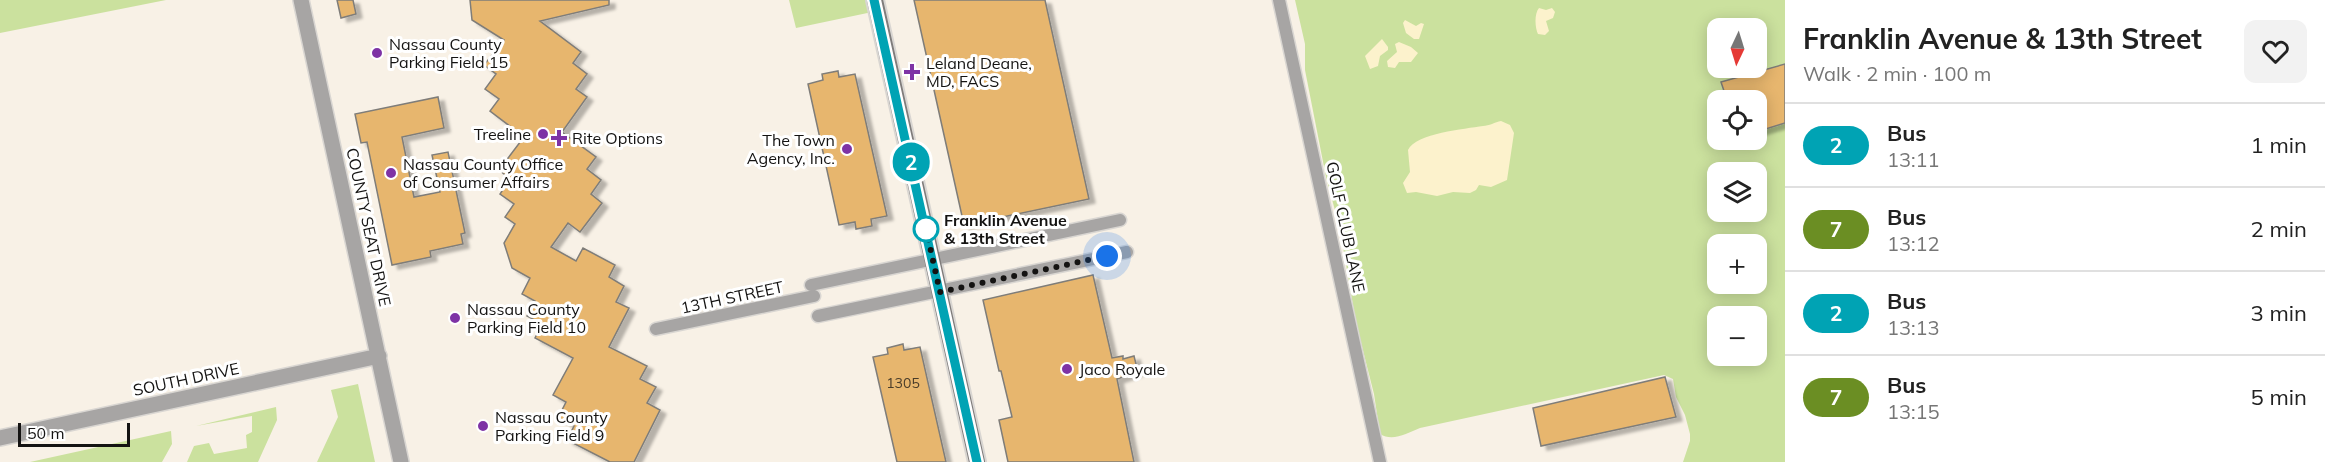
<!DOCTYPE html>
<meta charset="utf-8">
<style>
body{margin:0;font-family:Mulish,sans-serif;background:#f2f2f2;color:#222;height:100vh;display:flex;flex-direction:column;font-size:22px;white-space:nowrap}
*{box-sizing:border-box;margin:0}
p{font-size:20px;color:#767676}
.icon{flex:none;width:33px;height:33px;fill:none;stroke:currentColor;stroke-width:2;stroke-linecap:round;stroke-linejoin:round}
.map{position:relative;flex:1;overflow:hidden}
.sheet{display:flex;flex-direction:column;background:#fff;width:540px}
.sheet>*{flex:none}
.badge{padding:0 12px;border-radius:20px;font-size:21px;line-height:39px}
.needle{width:39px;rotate:184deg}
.controls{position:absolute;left:1707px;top:18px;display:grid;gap:12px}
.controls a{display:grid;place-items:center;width:60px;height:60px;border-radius:12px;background:#fff;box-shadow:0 3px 15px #0003;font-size:30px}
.scale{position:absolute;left:18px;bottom:15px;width:112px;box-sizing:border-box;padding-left:6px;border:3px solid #141312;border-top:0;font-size:16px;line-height:21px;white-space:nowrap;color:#141312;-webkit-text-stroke:4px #fff;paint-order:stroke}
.you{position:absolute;width:30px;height:30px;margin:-15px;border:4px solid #fff;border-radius:50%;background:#1a73e8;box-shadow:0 0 0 9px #1a73e833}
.map>.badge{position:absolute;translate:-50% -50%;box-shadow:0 0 0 3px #fff}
.round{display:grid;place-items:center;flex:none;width:63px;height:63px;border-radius:12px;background:#f2f2f2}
.head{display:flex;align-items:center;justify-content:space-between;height:102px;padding:0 18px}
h1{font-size:28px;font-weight:700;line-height:45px}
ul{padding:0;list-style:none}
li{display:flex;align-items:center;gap:18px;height:84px;padding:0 18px;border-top:2px solid #e0e0e0}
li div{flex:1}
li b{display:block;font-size:22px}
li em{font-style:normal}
li .badge{min-width:66px;font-weight:700;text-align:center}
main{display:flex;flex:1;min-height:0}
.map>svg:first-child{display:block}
</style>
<main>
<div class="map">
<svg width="1785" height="462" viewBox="0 0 1785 462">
<defs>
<filter id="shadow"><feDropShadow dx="6" dy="4" stdDeviation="1.5" flood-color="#0004"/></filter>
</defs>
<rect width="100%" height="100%" fill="#fefbf7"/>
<path fill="#f8f1e6" d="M0,0H1296L1684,370L1705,462H0Z"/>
<path fill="#cbe19e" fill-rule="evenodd" d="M0,0H166L0,33Z
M789,0H874L877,11L796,28Z
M1295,0H1785V462H1683L1690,441V434L1685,415L1676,397L1673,379L1664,375L1420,428C1407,433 1393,442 1380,434L1374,394L1356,323L1340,229L1326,177L1305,70V44ZM1718,28H1756V68H1718ZM1718,100H1756V140H1718ZM1718,172H1756V212H1718ZM1718,244H1756V284H1718ZM1718,316H1756V356H1718Z
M358,384L375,462H317L338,417L331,390Z
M276,407L277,420L258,462H187L194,446L209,443L214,454L247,448L246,435L252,432V416L196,426Z
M171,431L172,444L162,462H30Z"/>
<path fill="#fcf2cc" d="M1539,8L1546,10L1552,8L1555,12L1553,18L1546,21L1549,31L1545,35L1538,34C1535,28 1534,14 1539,8Z
M1405,20L1416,26L1421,23L1424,24L1419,39H1414L1406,33L1403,23Z
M1382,39L1388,47V50L1380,56L1378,66L1370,69L1365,56Z
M1399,42L1411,47L1418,53L1411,62H1399L1395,68L1388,67L1387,61L1397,52L1395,44Z
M1501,121L1510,125L1514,133L1507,180L1491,187L1479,185L1476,190L1470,193L1453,192L1437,196L1416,192L1407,193L1403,183L1410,172L1408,150C1416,133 1465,129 1483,126C1489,126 1495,122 1501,121Z"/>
<path fill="#e7b66e" stroke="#7f7d79" stroke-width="1.5" filter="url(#shadow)" d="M337,0H353L356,14L341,18Z
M470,0H609V5L540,21L581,52L573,63L587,74L576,89L587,97L562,132L596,157L587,169L601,180L591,194L602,203L580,232L568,223L551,247L576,261L583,248L615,265L609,277L624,286L616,302L629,308L609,347L647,366L640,379L656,387L647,403L660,410L634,462H610L567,440L574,426L558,418L566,402L553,395L573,358L535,338L542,324L527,316L535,301L522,294L530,278L512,268L504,243L515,224L505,217L514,204L500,194L510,179L499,170L524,137L490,111L499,99L485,89L496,74L484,65L504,40L472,20Z
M914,0H1045L1089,199L964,225Z
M1785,64V123L1756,132V100H1727L1721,82Z
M838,71L839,77L855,74L887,216L871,219L872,226L856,229L855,222L839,225L808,84L823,80L822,74Z
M438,97L444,128L402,137L414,197L440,192L432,155L448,152L465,233L461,234L463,244L430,251L431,257L392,265L367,142L361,143L355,114Z
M1093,275L1112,358L1123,356V359L1134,356L1136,364L1137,372L1117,379L1134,462H1008L999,420L1012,417L1001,371H999L983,300Z
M903,344L904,350L920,347L946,462H897L873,357L888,354L887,348Z
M1665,377L1676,417L1541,446L1533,408Z"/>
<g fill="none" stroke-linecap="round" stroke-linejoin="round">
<defs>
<path id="minor" d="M1279,0L1380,462
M811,285L1120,220
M818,316L1127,252
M656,329L814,296"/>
<path id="tertiary" d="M301,0L401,462
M0,438L379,356"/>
<path id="secondary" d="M875,0L977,462"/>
</defs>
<use href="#minor" stroke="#d9d6d2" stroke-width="15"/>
<use href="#tertiary" stroke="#d9d6d2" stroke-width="18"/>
<use href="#secondary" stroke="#d9d6d2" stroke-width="20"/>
<use href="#minor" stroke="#a7a5a4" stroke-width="12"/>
<use href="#tertiary" stroke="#a7a5a4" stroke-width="15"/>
<use href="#secondary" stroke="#7f7c7b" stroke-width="16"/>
</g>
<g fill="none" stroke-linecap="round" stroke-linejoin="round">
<defs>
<path id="line" d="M874,0L977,462"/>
</defs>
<use href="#line" stroke="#fff" stroke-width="14"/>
<use href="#line" stroke="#00a3b4" stroke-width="9"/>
<path stroke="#141312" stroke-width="6" stroke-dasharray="0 10.8" d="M926,229L940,292L1107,256"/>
</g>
<g fill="#7e33a5" stroke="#fff" stroke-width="2">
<circle cx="377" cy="53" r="6"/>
<path d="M909 63h6v6h6v6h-6v6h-6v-6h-6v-6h6z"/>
<circle cx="543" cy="134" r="6"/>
<path d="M556 129h6v6h6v6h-6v6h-6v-6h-6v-6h6z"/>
<circle cx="847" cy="149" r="6"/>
<circle cx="391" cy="173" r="6"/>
<circle cx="455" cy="318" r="6"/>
<circle cx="1067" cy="369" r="6"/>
<circle cx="483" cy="426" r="6"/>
</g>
<circle fill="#fff" stroke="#00a3b4" stroke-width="3" cx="926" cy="229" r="12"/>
<g text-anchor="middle" stroke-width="6" stroke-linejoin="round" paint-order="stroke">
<g font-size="14" fill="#493c29">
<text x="903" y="388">1305</text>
</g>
<g font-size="16" fill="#141312" stroke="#fff" text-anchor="start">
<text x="389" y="50">Nassau County<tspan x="389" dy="18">Parking Field 15</tspan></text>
<text x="926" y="69">Leland Deane,<tspan x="926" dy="18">MD, FACS</tspan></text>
<text x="531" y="140" text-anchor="end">Treeline</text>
<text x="572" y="144">Rite Options</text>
<text x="835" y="146" text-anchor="end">The Town<tspan x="835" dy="18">Agency, Inc.</tspan></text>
<text x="403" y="170">Nassau County Office<tspan x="403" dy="18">of Consumer Affairs</tspan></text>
<text x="467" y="315">Nassau County<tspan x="467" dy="18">Parking Field 10</tspan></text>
<text x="1079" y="375">Jaco Royale</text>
<text x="495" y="423">Nassau County<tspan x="495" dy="18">Parking Field 9</tspan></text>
</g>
<g font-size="16" font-weight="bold" fill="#141312" stroke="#fff" text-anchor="start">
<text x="944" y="226">Franklin Avenue<tspan x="944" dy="18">&amp; 13th Street</tspan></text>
</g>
<g font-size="16" fill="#141312" stroke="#fff">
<text transform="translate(369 227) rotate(78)" y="6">COUNTY SEAT DRIVE</text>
<text transform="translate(1346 227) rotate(78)" y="6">GOLF CLUB LANE</text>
<text transform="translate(732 297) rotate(-12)" y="6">13TH STREET</text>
<text transform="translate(186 379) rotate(-12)" y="6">SOUTH DRIVE</text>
</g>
</g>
</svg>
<div class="controls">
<a><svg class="needle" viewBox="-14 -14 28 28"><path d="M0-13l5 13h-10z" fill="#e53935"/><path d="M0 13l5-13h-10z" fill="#767676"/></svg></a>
<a><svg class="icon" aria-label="locate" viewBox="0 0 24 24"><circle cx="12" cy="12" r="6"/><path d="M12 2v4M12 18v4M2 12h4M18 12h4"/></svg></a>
<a><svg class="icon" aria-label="layers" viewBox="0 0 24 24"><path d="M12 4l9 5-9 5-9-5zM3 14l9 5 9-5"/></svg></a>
<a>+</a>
<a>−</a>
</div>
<div class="scale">50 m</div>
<div class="you" style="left:1107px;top:256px"></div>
<b class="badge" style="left:911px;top:162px;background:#00a3b4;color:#fff">2</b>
</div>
<section class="sheet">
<div class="head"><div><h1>Franklin Avenue &amp; 13th Street</h1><p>Walk · 2 min · 100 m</p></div><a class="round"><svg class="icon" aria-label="heart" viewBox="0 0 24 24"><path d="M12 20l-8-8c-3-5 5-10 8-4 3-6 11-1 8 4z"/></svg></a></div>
<ul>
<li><span class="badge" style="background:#00a3b4;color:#fff">2</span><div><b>Bus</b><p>13:11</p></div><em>1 min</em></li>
<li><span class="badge" style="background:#6b8e23;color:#fff">7</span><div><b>Bus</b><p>13:12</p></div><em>2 min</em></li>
<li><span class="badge" style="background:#00a3b4;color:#fff">2</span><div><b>Bus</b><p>13:13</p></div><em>3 min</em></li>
<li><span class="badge" style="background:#6b8e23;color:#fff">7</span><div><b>Bus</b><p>13:15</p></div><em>5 min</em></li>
</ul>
</section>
</main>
